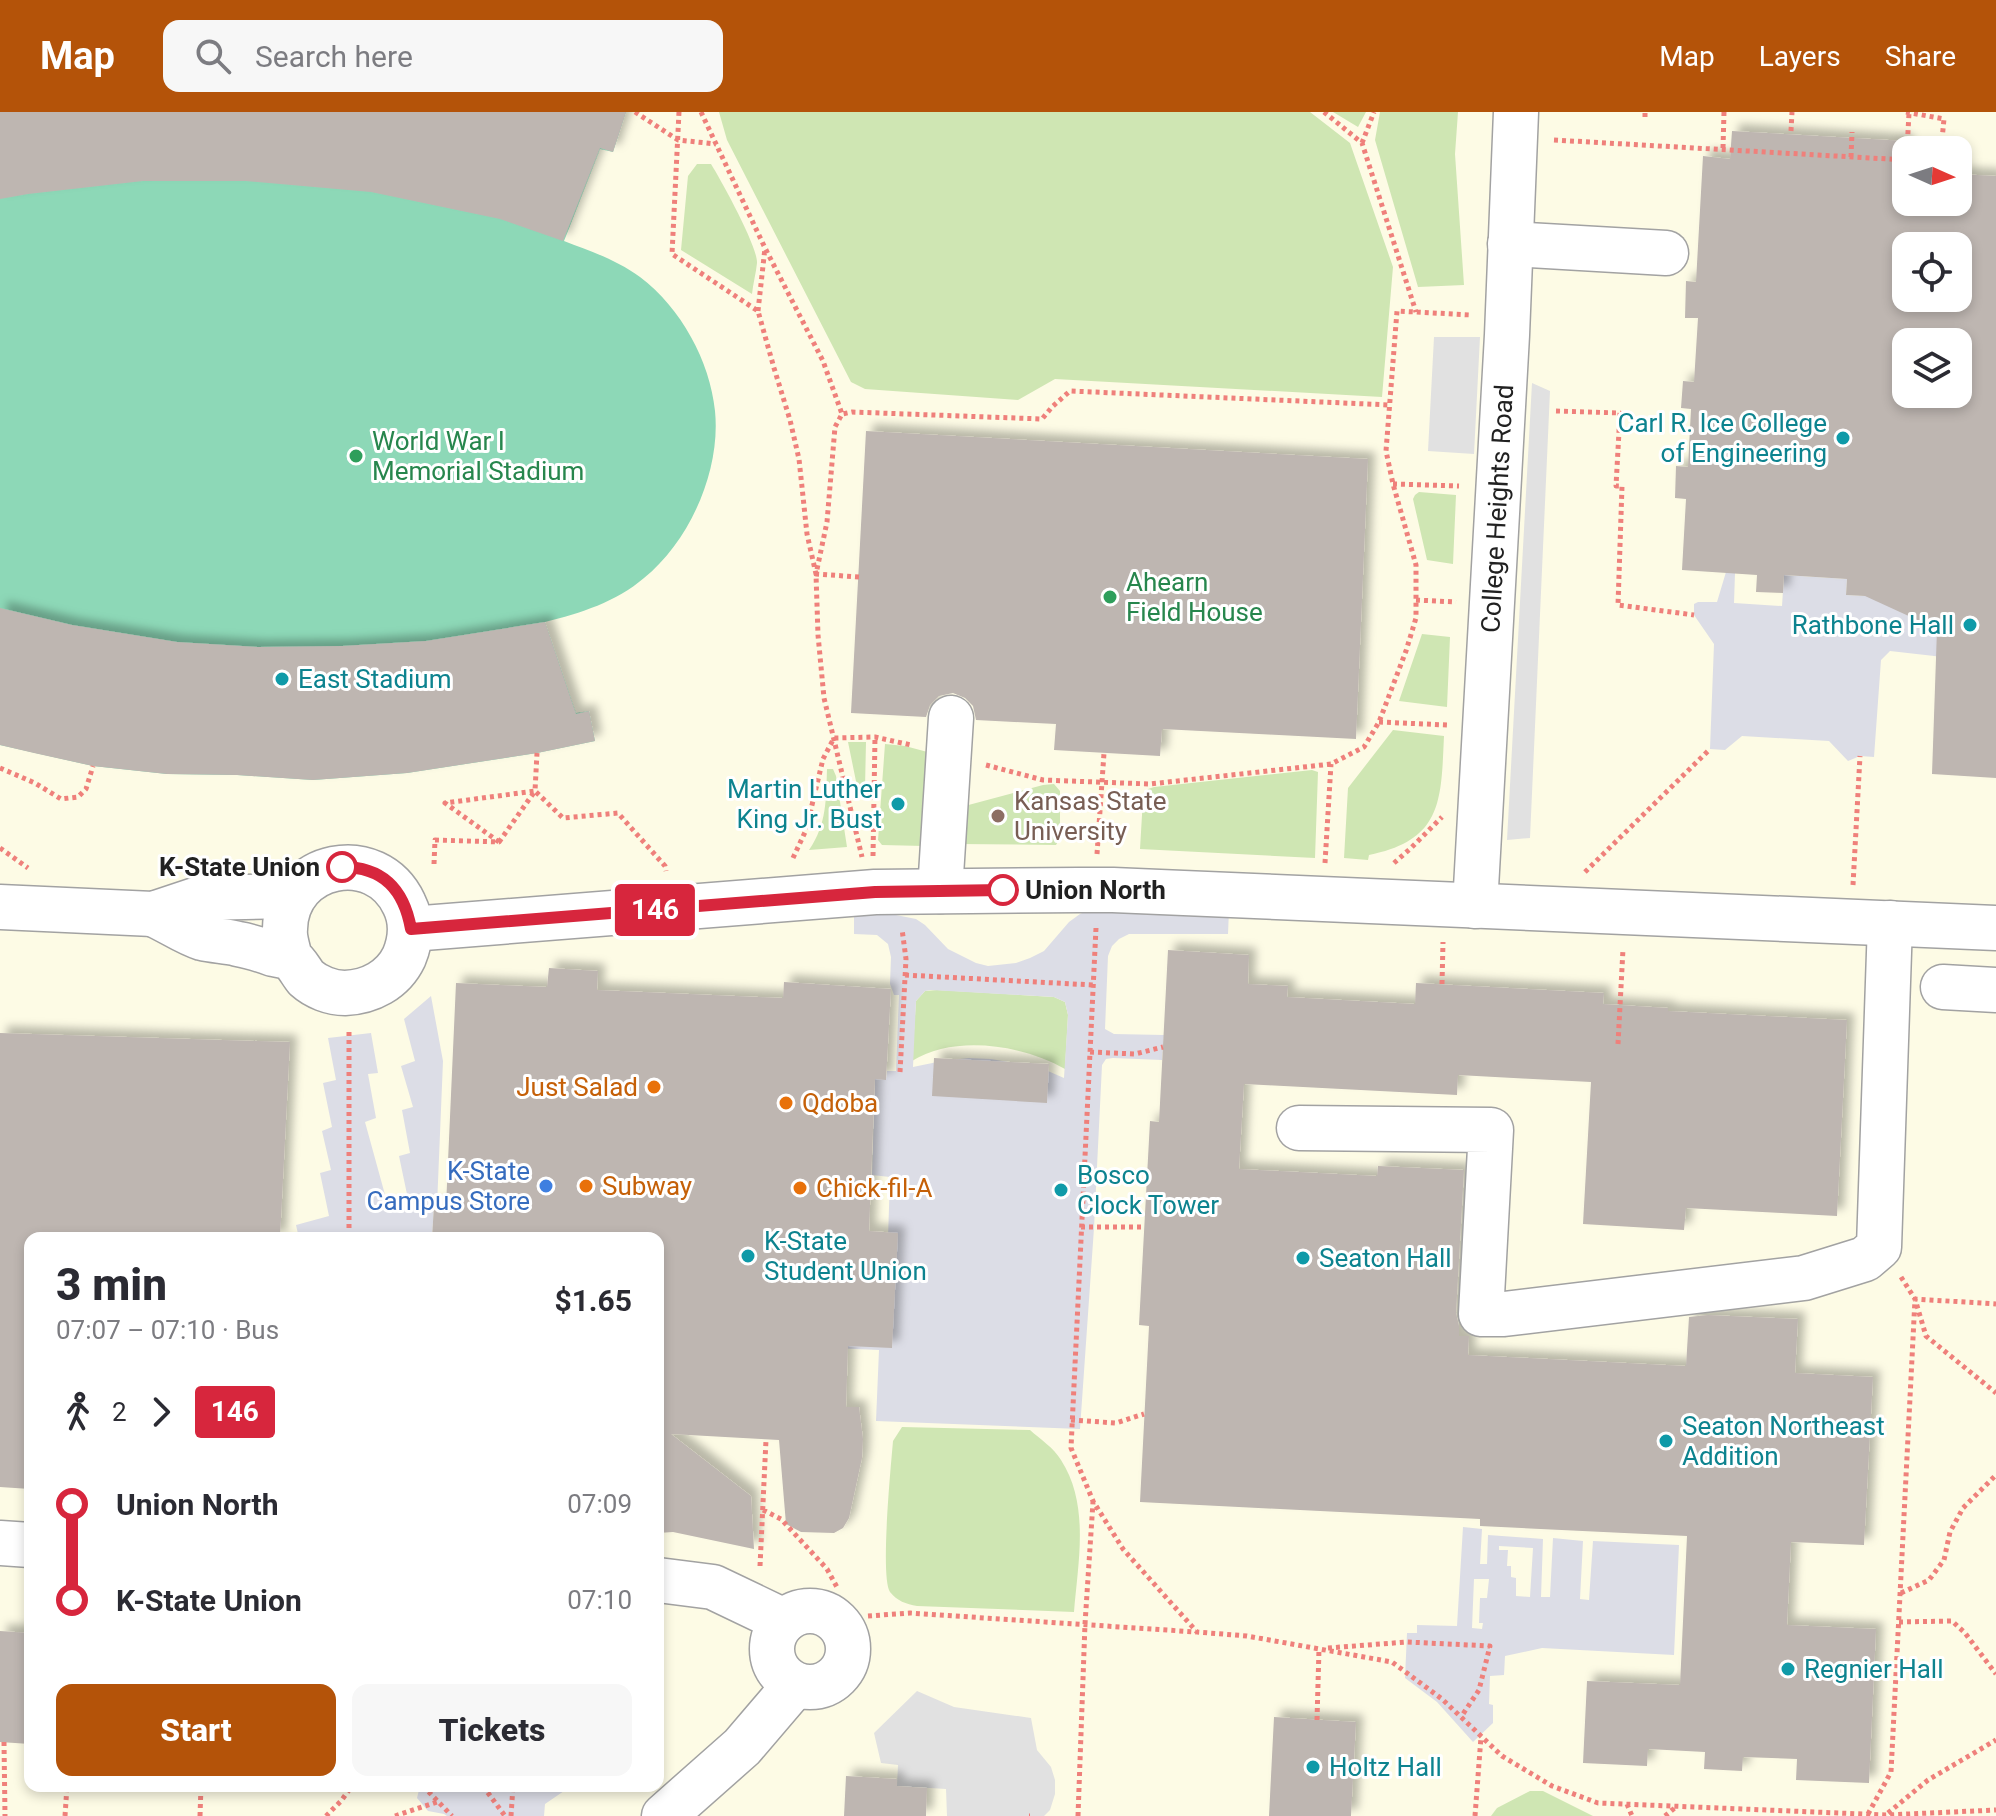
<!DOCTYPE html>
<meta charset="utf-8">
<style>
body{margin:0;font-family:Roboto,sans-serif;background:#f7f7f7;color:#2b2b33;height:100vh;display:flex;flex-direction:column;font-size:30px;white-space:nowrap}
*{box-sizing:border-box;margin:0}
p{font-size:26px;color:#7c7c81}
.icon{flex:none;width:44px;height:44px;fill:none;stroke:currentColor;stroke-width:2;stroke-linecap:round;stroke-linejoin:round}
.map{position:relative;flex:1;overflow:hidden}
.details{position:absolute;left:24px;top:1120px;width:640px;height:560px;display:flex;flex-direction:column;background:#fff;border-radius:16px;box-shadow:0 4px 12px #0003}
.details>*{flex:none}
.badge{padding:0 16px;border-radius:6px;font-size:28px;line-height:52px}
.needle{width:52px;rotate:93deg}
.buttons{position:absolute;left:1892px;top:24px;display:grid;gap:16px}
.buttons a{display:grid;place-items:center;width:80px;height:80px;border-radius:16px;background:#fff;box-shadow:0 4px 12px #0003;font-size:40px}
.map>.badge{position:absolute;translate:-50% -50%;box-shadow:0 0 0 4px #fff}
.legs{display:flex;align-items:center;gap:12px;height:88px;padding:0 32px;font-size:26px}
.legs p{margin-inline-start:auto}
.head{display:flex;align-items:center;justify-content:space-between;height:136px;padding:0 32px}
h1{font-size:44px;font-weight:800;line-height:60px}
.primary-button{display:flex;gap:16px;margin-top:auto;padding:16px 32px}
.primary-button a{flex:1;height:92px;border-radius:16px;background:#b45309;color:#fff;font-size:32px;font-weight:800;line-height:92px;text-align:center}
.primary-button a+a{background:#f7f7f7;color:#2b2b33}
ul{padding:0 32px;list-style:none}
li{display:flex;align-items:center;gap:28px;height:96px;font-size:30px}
li i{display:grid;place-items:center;width:12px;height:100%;margin:0 10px;background:currentColor}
li i::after{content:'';width:20px;height:20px;margin:-10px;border:6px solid;border-radius:50%;background:#fff}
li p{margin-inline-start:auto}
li:first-child i{background:linear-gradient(#0000 50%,currentColor 0)}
li:last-child i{background:linear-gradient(currentColor 50%,#0000 0)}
header{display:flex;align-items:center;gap:48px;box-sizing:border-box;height:112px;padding:0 40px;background:#b45309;color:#fff}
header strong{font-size:38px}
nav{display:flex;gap:44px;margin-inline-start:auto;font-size:28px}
.search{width:560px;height:72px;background:#f7f7f7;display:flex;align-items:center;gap:20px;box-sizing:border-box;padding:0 28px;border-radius:16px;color:#7c7c81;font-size:30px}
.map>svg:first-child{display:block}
</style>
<header>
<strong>Map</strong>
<div class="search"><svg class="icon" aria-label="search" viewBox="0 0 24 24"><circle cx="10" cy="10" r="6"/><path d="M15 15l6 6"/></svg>Search here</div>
<nav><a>Map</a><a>Layers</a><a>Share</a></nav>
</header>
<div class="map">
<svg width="1996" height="1704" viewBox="0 0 1996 1704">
<defs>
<filter id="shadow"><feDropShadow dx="7" dy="-7" stdDeviation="4" flood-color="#0004"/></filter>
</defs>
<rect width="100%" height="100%" fill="#f0ede8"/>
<path fill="#fdfbe5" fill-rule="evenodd" d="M0,0H1996V1704H0ZM1906,38H1958V90H1906ZM1906,134H1958V186H1906ZM1906,230H1958V282H1906ZM30,1126H658V1674H30Z"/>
<path fill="#cfe6b3" d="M719,0H1310L1350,31L1393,155L1382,285L1055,267L1018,288L865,277L851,270L727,28Z
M1333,0H1366L1358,15Z
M1380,0H1458L1455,42L1464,173L1418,175L1375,28Z
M697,52H711C721,68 758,135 757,151C756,161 753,172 752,182L681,138L688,64Z
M1419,380L1456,383L1453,452L1427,448L1413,387L1415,383Z
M1422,522L1450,525L1447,595L1399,589Z
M1393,618L1444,624C1441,688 1443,728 1369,743L1368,748L1344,746L1348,676Z
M848,630H866L865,676L862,683L858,679Z
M885,632L905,634L935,642L924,734L882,733L878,728Z
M827,657H833L836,664L847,735L809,738C827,712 826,687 827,657Z
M1312,658L1318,660L1315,746L1140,737L1143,686L1148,677L1154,675Z
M1054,672L1060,679V726L1056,733L958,732L961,695L1043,673Z
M937,878L1054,885L1065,890L1068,903L1065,957C1024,933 954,922 912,949L916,889L925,879Z
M902,1315L1030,1318C1040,1327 1054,1336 1061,1348C1090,1393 1078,1450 1074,1500L917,1494C906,1492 897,1489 890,1480C880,1465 891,1353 893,1329Z
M1530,1679H1543L1593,1704H1491L1497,1696Z"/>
<path fill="#8dd8b7" d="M0,0H626L613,40L600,37L564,129C590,139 617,148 640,165C681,196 710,249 715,299C721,358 690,429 644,466C616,490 581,501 545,510L576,601L589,599L595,629L537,641L407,661L313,668L237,663L167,662L93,654L0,633Z"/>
<path fill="#e1e1e1" d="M1434,225H1480L1474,342L1428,339Z
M1532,271L1550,279L1530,726L1507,728Z
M917,1579L954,1595L1031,1606L1037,1638L1051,1655L1055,1668V1682L1050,1698L1044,1704H947L946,1677L897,1674L898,1653L881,1651L874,1621Z"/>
<path fill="#dcdde6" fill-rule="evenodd" d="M1726,460L1735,461L1734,491L1782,494L1784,463L1847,467L1846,483L1865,484L1871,471L1937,469L1943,545L1890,539L1881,548L1874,645L1860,644L1848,649L1829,629L1742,624L1725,638L1710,637L1714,532L1694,503V492L1698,490H1717Z
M1093,796L1229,798L1228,822H1129L1119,827L1112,834L1108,844L1105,917L1114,922L1164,923L1162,948L1113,946L1106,947L1102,953L1094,1116L1080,1317L876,1309L879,1238L832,1236L888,1126L890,1065L872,1063L875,967H886L887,959H896L899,883H894L890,872L891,845L888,832L877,823L854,822V803L891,802L916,807L925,813L948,837L976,851L988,854L1016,851L1030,846L1044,839L1069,810L1080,802ZM931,878L1054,885L1065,890L1068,903L1064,966L1041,956L991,947L969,946L942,949L913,955L916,889L925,879Z
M431,884L443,949L437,1094H434L432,1126H299L296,1113L329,1104L320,1061L331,1058L322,1019L332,1015L323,971L336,968L328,926L371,921L378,961L368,962L376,1006L365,1010L387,1090L408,1087L399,1044L410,1041L402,998L413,995L401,954L415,949L404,907Z
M1463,1415L1482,1417L1480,1452H1487L1488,1423L1543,1427L1541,1485H1550L1553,1426L1583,1429L1580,1487L1589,1488L1593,1429L1679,1433L1674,1543L1542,1536L1505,1544L1504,1563L1490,1564L1489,1592L1493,1593V1611L1473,1630L1437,1590L1405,1566L1407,1521H1417V1513L1457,1514ZM1499,1434L1533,1436L1530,1485L1516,1484V1466L1511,1465V1454H1507L1508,1438H1499ZM1474,1467H1489L1487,1486H1480L1479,1511H1483L1482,1517L1472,1516Z
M416,1674H586L585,1680L564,1679L545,1692L544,1704H447L444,1702L428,1699L417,1686L419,1678Z"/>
<path fill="#beb6b1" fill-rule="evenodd" filter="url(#shadow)" d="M0,0H626L613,40L600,36L563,129L500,107L371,80L246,69H143L28,82L0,87Z
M1732,19L1906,29V90H1958V62L1996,64V666L1932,662L1937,517L1865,484L1846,483L1847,467L1784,463L1783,481L1756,480L1757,463L1682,458L1686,387L1675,386L1676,354L1688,355L1691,297L1681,296L1683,269L1694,270L1698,206H1685L1686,169L1696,170L1703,44L1730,47ZM1906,134H1958V186H1906ZM1906,230H1958V282H1906Z
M866,319L1368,347L1356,627L1162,617L1160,644L1054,638L1056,612L976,608L973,594L965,586L953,581L939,584L930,593L926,605L851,601Z
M0,496L72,513L177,530L258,535L342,534L426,529L545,510L576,602L589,599L595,629L537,641L407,661L313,668L237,663L167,662L93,654L34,641L0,633Z
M1168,838L1249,843L1248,872L1288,874L1287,885L1415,892L1416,871L1604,881L1603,892L1668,896V899L1847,908L1837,1104L1686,1096L1684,1118L1583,1112L1591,970L1458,963L1457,983L1244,972L1239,1057L1377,1064L1378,1054L1464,1058L1456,1201L1459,1214V1224H1469L1468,1243L1686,1254L1689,1205L1708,1203L1798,1207L1795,1261L1873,1265L1864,1433L1791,1430L1787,1513L1876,1517L1869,1671L1796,1668L1797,1647L1743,1645L1742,1659L1704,1657L1705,1640L1648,1637L1647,1654L1583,1651L1587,1569L1680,1573L1687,1424L1480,1414V1407L1140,1390L1149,1214L1139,1213L1150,1009L1159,1010Z
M549,856L598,859L597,878L783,886L784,870L891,877L886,968L875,967L869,1119L898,1121L892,1236L848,1234L846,1295H859L863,1327L862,1346L849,1406L843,1416L834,1421L801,1420L786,1412L779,1328L671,1322L751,1384L754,1437L673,1420L658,1421V1126H432L434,1093L446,1094L456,871L547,875Z
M0,921L290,930L280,1126H30V1377L0,1375Z
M934,946L1049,952L1047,991L932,984Z
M0,1519L30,1521V1632L0,1630Z
M1274,1605L1356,1610L1351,1704H1269Z
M846,1664L897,1667V1674L927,1676L926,1704H844Z"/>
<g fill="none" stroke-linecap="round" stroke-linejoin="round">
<defs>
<g id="minor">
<path d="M1510,132L1666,141"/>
<path d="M940,779L951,606"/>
<path id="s1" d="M1475,794L1507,223L1516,0"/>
<path d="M0,795L153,802L201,786L294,784"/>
<path d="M153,802C169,809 186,821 202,826C214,829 227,829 238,832C250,834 262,838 273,842C278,843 287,844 291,847C297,851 301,860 306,866C316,875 331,881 345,881C370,880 393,868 404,845C411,828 413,810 404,792C376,732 286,750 285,817C284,826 288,837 290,846"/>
<path d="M411,817L875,780L1079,778H1113L1996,816"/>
<path d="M1943,875L1996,878"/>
<path d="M1299,1016L1491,1018L1481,1202H1504L1804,1166L1865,1147L1879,1135L1890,811"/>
<path d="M0,1431L30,1433"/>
<path d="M658,1468L713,1475L784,1509"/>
<circle cx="810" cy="1537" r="38"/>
<path d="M664,1704L742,1635L795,1573"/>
</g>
</defs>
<use href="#minor" stroke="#a2a2a2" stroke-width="47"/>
<path stroke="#ef807b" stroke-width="5" stroke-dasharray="4 4" stroke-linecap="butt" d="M635,0L678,28L716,32
M679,0L672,142L758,199L774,256L790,308L799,347L807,422L816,462L818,523L824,586L862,745
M701,0L765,136L823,249L842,302
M1324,0L1362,31L1416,200
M1906,0L1944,7L1941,38
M1645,5V0
M1791,19L1792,0
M1554,28L1906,48
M1362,31L1374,0
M1723,36L1724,0
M1907,38L1909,1
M1851,45L1852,20
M758,199L765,136
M1556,299L1620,301L1616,374H1622L1618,493L1694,503
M1393,372L1459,374
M859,465L816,462L827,410L835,315L842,302L852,300L1042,307L1052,295L1070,279L1390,293
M1416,488L1456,490
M1379,610L1447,613
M986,653L1043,668L1150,672L1331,652L1364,635L1379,610L1406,539L1416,506V453L1393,372L1386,339L1397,199L1471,203
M0,656L35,671L61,687L78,685L86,677L93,654
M499,730L535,679L563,706L618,701L665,754L666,759
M0,736L28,756
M1097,742L1104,641
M873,744L875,625
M793,746L806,718L823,647L834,626L875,625L911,633
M1325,751L1331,652
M1394,751L1411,736L1442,705
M434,752L435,728L499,730L445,691L535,679L537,641
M1585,760L1710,637
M1853,773L1860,644
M1096,816L1071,1336L1093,1389L1123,1437L1197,1520L1247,1524L1392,1550L1442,1587L1502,1644L1552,1674L1598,1691L1886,1703L1996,1698
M905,863L1093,873
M1442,872L1443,830
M349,920V1126
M1618,932L1623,837
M1090,940L1135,942L1163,935
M900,960L906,847L902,817
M1081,1115H1144
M1901,1165L1915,1187L1926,1224L1996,1281
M1071,1308L1116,1311L1144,1302
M763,1398L781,1407L827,1457L838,1477
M760,1454L766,1328
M1901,1481L1929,1468L1944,1448L1950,1420L1963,1396L1996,1363
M868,1504L910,1501L1196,1520
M1899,1510L1952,1509L1965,1521L1996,1562
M1328,1536L1407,1530L1490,1534L1479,1578L1461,1605
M1317,1608L1319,1537
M4,1630L5,1704
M423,1674L452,1704
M483,1674L505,1704
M1627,1692L1632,1704
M1888,1701L1928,1668L1996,1628
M1868,1702L1891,1660L1915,1187L1996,1192
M65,1704L67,1674
M200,1704L201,1674
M326,1704L341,1689L352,1674
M395,1704L437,1690
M511,1704L513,1674
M1029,1704H1030
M1078,1704L1085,1512L1093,1390
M1475,1704L1481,1625
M1665,1704L1676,1695"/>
<use href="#minor" stroke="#fff" stroke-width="44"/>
</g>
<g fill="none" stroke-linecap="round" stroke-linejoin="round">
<defs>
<path id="line-1" d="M342,755C384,755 404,778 411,817L875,780L1003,778"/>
</defs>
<use href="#line-1" stroke="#fff" stroke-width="18"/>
<use href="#line-1" stroke="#d7263d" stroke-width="12"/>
</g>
<g fill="#0f9aa8" stroke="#fff" stroke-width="3">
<circle cx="1843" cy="326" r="8"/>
<circle cx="1970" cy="513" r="8"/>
<circle cx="282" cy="567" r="8"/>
<circle cx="898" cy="692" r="8"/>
<circle cx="1061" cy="1078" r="8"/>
<circle cx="748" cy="1144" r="8"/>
<circle cx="1303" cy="1146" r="8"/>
<circle cx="1666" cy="1329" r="8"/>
<circle cx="1788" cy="1557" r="8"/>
<circle cx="1313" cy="1655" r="8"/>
</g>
<g fill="#2e9e5b" stroke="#fff" stroke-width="3">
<circle cx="356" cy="344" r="8"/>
<circle cx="1110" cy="485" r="8"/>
</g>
<circle fill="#8d6e63" stroke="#fff" stroke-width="3" cx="998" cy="704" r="8"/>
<g fill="#fff" stroke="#d7263d" stroke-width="4">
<circle cx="342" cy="755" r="14"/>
<circle cx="1003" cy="778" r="14"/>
</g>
<g fill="#e8710a" stroke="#fff" stroke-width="3">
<circle cx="654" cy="975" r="8"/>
<circle cx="786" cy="991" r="8"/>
<circle cx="586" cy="1074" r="8"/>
<circle cx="800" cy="1076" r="8"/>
</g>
<circle fill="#3f7fe0" stroke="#fff" stroke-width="3" cx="546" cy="1074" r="8"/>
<g text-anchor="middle" stroke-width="6" stroke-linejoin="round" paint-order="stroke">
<g font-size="26" fill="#0d838f" stroke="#fff" text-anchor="start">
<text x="1827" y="320" text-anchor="end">Carl R. Ice College<tspan x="1827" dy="30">of Engineering</tspan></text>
<text x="1954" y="522" text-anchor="end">Rathbone Hall</text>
<text x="298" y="576">East Stadium</text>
<text x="882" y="686" text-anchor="end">Martin Luther<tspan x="882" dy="30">King Jr. Bust</tspan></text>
<text x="1077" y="1072">Bosco<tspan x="1077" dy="30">Clock Tower</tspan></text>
<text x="764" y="1138">K-State<tspan x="764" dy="30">Student Union</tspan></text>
<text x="1319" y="1155">Seaton Hall</text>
<text x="1682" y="1323">Seaton Northeast<tspan x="1682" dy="30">Addition</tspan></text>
<text x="1804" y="1566">Regnier Hall</text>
<text x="1329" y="1664">Holtz Hall</text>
</g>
<g font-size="26" fill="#27864d" stroke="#fff" text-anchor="start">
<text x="372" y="338">World War I<tspan x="372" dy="30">Memorial Stadium</tspan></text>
<text x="1126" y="479">Ahearn<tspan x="1126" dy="30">Field House</tspan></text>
</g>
<g font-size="26" fill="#212121" stroke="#fff">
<text dy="9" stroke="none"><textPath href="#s1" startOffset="398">College Heights Road</textPath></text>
</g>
<g font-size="26" fill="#785e54" stroke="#fff" text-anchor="start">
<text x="1014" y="698">Kansas State<tspan x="1014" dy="30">University</tspan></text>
</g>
<g font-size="26" font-weight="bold" fill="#212121" stroke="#fff" text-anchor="end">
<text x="320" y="764">K-State Union</text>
<text x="1025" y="787" text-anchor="start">Union North</text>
</g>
<g font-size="26" fill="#c56008" stroke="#fff" text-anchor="start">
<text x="638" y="984" text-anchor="end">Just Salad</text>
<text x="802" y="1000">Qdoba</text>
<text x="602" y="1083">Subway</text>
<text x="816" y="1085">Chick-fil-A</text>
</g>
<g font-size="26" fill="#366cbe" stroke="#fff" text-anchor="end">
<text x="530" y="1068">K-State<tspan x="530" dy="30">Campus Store</tspan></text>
</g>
</g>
</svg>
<div class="buttons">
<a><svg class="needle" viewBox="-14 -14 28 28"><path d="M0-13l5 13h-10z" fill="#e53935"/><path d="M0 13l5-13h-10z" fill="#7c7c81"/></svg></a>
<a><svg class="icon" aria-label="locate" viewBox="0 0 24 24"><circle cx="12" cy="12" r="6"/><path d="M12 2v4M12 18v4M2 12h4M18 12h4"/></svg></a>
<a><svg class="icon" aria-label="layers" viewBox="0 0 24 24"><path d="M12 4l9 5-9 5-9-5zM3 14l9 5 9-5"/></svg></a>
</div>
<b class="badge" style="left:655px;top:798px;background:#d7263d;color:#fff">146</b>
<section class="details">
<div class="head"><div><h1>3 min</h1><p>07:07 – 07:10 · Bus</p></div><b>$1.65</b></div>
<div class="legs"><svg class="icon" aria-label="walk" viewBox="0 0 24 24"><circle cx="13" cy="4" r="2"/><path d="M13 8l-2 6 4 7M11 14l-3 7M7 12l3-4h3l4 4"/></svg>2<svg class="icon" aria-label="forward" viewBox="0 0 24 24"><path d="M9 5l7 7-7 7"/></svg><b class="badge" style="background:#d7263d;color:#fff">146</b></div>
<ul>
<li><i style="color:#d7263d"></i><b>Union North</b><p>07:09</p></li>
<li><i style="color:#d7263d"></i><b>K-State Union</b><p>07:10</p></li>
</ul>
<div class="primary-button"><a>Start</a><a>Tickets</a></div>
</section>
</div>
